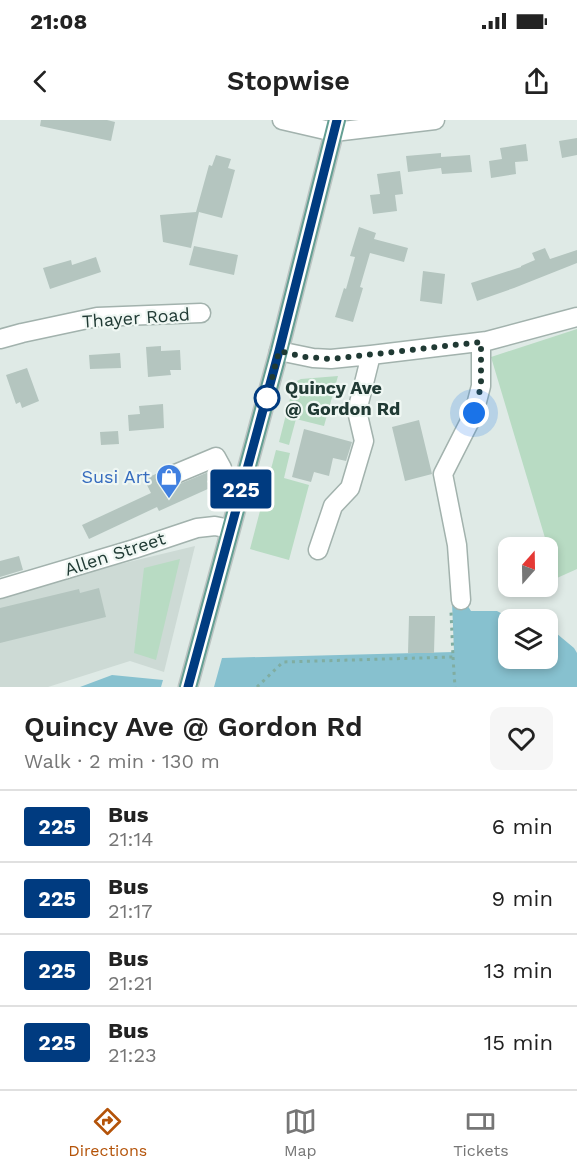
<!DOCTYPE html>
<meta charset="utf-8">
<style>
body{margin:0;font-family:"Work Sans",sans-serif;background:#f6f6f6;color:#222;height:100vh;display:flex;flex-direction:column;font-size:22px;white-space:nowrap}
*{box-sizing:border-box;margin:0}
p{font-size:20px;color:#767676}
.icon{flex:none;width:33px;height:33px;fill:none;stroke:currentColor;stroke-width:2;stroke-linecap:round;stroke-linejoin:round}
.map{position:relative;height:567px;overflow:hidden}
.drawer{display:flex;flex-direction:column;background:#fff;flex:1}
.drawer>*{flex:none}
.badge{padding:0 12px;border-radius:4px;font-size:21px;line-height:39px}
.needle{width:39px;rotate:20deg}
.buttons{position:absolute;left:498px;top:417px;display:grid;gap:12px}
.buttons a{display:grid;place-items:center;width:60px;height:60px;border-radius:12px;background:#fff;box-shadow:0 3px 9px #0003;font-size:30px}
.you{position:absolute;width:30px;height:30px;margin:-15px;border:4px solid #fff;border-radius:50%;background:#1a73e8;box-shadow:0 0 0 9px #1a73e833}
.map>.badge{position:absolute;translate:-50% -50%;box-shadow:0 0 0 3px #fff}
.round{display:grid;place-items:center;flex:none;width:63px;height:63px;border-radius:12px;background:#f6f6f6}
.summary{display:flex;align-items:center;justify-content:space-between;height:102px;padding:0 24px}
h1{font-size:28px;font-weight:600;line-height:45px}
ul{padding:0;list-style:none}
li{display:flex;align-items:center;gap:18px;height:72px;padding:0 24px;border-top:2px solid #e0e0e0}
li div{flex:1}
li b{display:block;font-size:22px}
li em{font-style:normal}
li .badge{min-width:66px;font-weight:700;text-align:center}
.status{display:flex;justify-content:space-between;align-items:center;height:42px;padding:0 30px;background:#fff;direction:ltr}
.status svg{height:16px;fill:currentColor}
header{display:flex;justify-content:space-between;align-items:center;height:78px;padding:0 24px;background:#fff;font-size:27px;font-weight:600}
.tab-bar{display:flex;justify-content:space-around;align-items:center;height:84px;border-top:2px solid #e0e0e0;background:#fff;font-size:16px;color:#767676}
.tab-bar a{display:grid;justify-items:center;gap:3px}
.tab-bar .current{color:#b45309}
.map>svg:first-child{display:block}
</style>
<div class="status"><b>21:08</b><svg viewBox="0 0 49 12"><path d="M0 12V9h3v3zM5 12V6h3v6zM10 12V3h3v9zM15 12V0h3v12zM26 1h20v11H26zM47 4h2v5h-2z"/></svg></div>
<header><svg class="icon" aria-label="back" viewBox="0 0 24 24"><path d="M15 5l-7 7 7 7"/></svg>Stopwise<svg class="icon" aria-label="share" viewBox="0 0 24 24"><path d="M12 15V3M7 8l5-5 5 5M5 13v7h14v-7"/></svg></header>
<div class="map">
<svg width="577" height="567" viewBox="0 0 577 567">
<rect width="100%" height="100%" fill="#dfeae6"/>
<path fill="#cddad5" d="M195,426L164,552L130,541L48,567H0V473Z"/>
<path fill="#b8dbc3" d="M577,209V449L557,458L491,237Z
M338,256L324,306L296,299L289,325L279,322L293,267L295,262L301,259Z
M276,330L290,333L284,358L309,365L289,440L250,429Z
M180,439L156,540L134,533L144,448Z"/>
<path fill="#87c1cf" d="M464,480L471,491H497L512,499L508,500V538H548V512L556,513L574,528L577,533V567H214L222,538L454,532L452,482Z
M112,555L163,560L161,567H80Z"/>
<path fill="#b4c5bf" d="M41,0H107L115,2L111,21L40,6Z
M577,18V35L562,38L559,21Z
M526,24L528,41L515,42L516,54L491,58L489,41L502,39L500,28Z
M441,33V37L470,35L472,52L442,54L441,48L408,52L406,36Z
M216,35L231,39L228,48L235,50L222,98L199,92L191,128L163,122L160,95L196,92L209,45L212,46Z
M400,51L403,74L395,75L397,91L373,94L370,75L380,74L377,54Z
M359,107L376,113L374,119L408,128L404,142L370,133L360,167L363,168L353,202L335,197L344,168L346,169L355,137L350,136Z
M194,126L238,135L234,155L189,145Z
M545,128L550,139L577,130V143L514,168L477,181L471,163L521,147V146L535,140L532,133Z
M96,137L101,152L50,169L43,148L71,140L72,145Z
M423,151L445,154L442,184L420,181Z
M161,226V231L180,230L181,250H170L171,255L148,257L146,227Z
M120,233L121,248L90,249L89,235Z
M27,248L39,281L22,288L20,282L16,284L6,255Z
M163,284L164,308L129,311L128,295L140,294L139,286Z
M419,300L432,354L405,361L392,307Z
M304,309L352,322L346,341L333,338L329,356L314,352L311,362L292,357Z
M118,311L119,324L101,325L100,312Z
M163,351L162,354L163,360L166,364L171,366L177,365L211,351L215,357L207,361L210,368L159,391L157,387L89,419L82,405L151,373L144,359Z
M19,436L23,450L0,457V441Z
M99,468L106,497L0,523V488L79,469L80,473Z
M409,496H435L434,533H408Z"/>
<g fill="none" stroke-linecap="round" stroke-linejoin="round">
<defs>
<path id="minor" d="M282,0L334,12L435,0
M0,219L22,213L97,197L201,193
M279,231L313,238L331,239L371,235L487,221L577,197
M173,355L216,337L222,348
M318,430L333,386L350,368L364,321L357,291L371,235
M0,469L134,429L197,408L215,406L230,409
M461,480L457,425L443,354L474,293L481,266V222"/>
<path id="major" d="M188,567L279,231L337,0"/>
</defs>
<use href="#minor" stroke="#a2b2ad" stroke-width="21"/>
<use href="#major" stroke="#bcc4c2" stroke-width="21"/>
<path stroke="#80ada1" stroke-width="3" stroke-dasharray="3 4.5" stroke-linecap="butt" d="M453,537L455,567
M257,567L283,542L453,537L451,492"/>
<use href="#minor" stroke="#fff" stroke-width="18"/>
<use href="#major" stroke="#649f93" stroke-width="18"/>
</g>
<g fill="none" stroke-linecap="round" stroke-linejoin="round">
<defs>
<path id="line" d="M188,567L279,231L337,0"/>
</defs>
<use href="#line" stroke="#fff" stroke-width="14"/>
<use href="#line" stroke="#003b80" stroke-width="9"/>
<path stroke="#203a34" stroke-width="6" stroke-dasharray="0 10.8" d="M267,278L279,231L305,237L331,239L481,222V266L474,293"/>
</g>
<defs>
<symbol id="shop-pin" viewBox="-11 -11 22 30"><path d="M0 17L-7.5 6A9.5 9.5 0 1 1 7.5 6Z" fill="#3f7fe0" stroke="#eff7f3"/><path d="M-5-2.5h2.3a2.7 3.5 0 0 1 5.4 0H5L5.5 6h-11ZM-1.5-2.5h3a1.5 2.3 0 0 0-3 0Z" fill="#fff"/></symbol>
</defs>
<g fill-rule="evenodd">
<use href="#shop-pin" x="154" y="342" width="30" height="40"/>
</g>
<circle fill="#fff" stroke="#003b80" stroke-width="3" cx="267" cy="278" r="12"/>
<g text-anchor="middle" stroke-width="4.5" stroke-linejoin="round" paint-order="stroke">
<g font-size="18" fill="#203a34" stroke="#eff7f3">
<text transform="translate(136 198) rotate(-4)" y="6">Thayer Road</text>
<text transform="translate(115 434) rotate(-18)" y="6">Allen Street</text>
</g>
<g font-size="18" font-weight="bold" fill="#203a34" stroke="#eff7f3" text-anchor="start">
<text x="285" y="274">Quincy Ave<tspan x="285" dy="21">@ Gordon Rd</tspan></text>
</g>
<g font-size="18" fill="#366cbe" stroke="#eff7f3" text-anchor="end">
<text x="150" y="363">Susi Art</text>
</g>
</g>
</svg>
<div class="buttons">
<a><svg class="needle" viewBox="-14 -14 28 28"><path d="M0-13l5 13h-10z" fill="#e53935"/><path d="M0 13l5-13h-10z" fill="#767676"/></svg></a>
<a><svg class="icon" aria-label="layers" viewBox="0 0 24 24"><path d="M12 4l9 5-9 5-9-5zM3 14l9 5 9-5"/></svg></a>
</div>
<div class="you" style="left:474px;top:293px"></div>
<b class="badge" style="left:241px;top:369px;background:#003b80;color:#fff">225</b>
</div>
<section class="drawer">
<div class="summary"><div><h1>Quincy Ave @ Gordon Rd</h1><p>Walk · 2 min · 130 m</p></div><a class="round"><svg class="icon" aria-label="heart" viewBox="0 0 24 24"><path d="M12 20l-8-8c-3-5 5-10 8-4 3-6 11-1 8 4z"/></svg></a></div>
<ul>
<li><span class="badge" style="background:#003b80;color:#fff">225</span><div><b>Bus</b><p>21:14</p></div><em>6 min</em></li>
<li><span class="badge" style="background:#003b80;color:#fff">225</span><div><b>Bus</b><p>21:17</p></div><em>9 min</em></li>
<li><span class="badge" style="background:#003b80;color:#fff">225</span><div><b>Bus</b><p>21:21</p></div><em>13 min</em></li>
<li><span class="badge" style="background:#003b80;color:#fff">225</span><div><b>Bus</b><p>21:23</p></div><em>15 min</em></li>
</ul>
</section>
<nav class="tab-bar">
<a class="current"><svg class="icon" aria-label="directions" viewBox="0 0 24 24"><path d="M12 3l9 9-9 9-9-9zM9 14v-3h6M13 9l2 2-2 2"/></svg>Directions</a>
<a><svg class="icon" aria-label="map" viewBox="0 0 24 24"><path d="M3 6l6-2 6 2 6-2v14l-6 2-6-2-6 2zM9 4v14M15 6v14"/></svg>Map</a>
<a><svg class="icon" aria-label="tickets" viewBox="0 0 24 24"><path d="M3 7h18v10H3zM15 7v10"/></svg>Tickets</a>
</nav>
